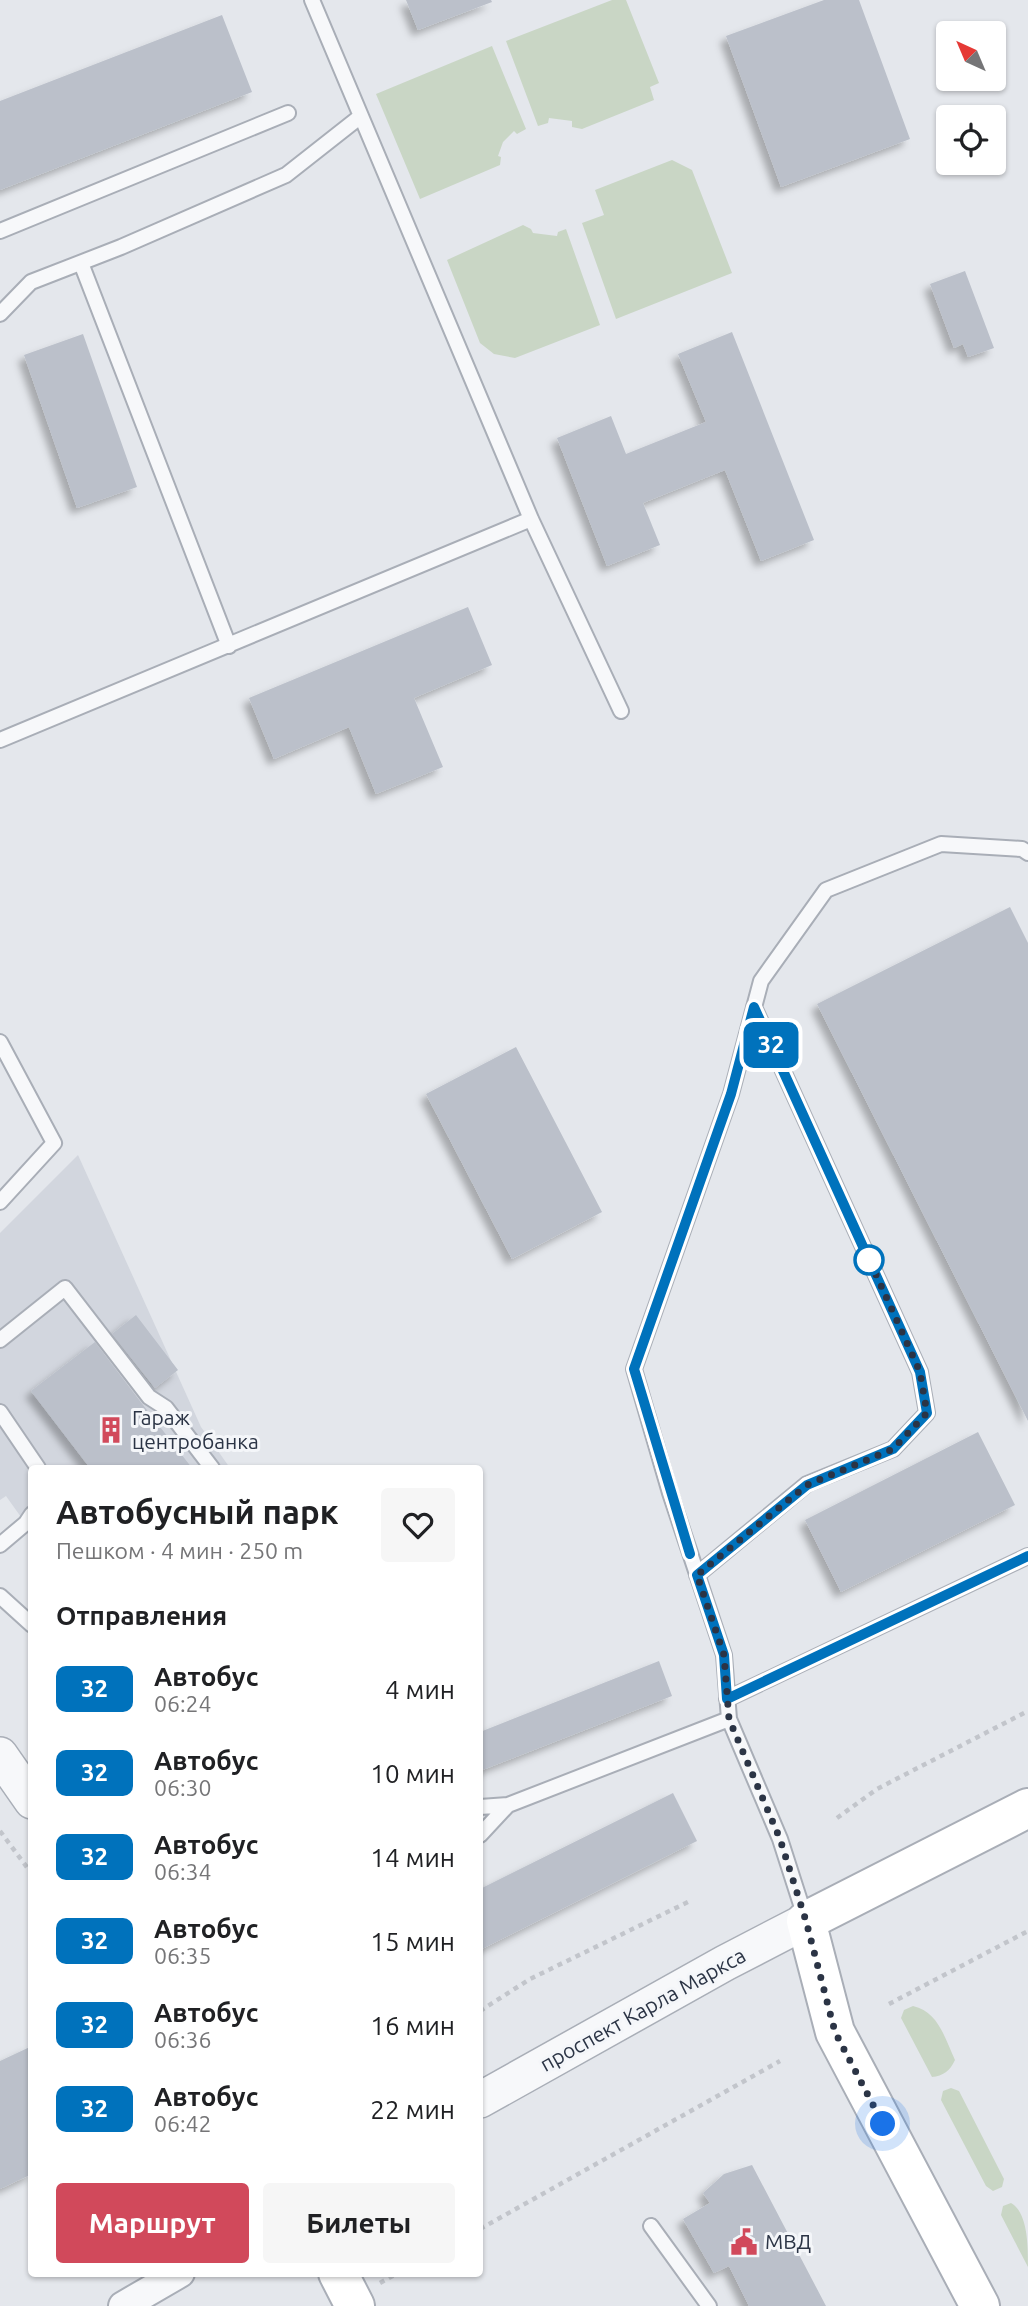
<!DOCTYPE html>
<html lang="ru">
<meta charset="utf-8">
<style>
body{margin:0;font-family:Ubuntu,sans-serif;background:#f6f6f6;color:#202124;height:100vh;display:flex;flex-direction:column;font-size:26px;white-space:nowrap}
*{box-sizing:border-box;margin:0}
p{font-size:23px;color:#757577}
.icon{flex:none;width:38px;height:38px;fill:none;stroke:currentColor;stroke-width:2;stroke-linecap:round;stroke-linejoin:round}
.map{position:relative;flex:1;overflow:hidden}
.details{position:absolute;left:28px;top:1465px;width:455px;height:812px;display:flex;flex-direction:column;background:#fff;border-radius:7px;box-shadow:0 2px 5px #0004}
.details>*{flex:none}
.badge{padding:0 14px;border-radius:10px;font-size:24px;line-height:46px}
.needle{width:46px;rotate:316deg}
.fabs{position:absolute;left:936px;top:21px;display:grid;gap:14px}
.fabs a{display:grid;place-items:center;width:70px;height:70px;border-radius:7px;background:#fff;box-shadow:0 2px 5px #0004;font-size:35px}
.you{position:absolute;width:35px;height:35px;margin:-18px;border:5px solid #fff;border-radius:50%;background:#1a73e8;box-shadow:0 0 0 10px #1a73e833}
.map>.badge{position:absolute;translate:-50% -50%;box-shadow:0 0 0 4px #fff}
h2{padding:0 28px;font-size:26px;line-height:63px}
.round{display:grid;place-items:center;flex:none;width:74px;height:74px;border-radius:7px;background:#f6f6f6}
.summary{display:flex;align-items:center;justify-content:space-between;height:119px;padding:0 28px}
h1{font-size:33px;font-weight:700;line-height:52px}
.primary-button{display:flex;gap:14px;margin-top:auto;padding:14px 28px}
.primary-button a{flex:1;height:80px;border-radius:7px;background:#d1495b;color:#fff;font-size:28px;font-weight:700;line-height:80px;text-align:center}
.primary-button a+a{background:#f6f6f6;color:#202124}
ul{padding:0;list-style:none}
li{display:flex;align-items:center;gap:21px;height:84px;padding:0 28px}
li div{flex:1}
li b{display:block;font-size:26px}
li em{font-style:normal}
li .badge{min-width:77px;font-weight:700;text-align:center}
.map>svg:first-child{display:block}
</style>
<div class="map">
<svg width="1028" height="2306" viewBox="0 0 1028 2306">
<defs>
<filter id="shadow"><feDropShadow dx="-6" dy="6" stdDeviation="3.5" flood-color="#0004"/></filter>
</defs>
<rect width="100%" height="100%" fill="#e4e7ec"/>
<path fill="#d2d6de" d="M78,1155L201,1427L230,1468H32L31,1531L6,1496L0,1500V1233Z"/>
<path fill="#c9d6c5" d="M612,0H626L659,83L650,87L654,100L582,129L572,127V121L549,118L548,123L538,126L506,41Z
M492,46L526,129L517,134L514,131L503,142L498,156L501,157L500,165L420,199L376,94Z
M672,160L692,170L732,273L616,319L582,223L604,215L595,190Z
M523,225L531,229L533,233L557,236L558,232L566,229L600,325L515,358L494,354L480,343L447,260Z
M913,2006C939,2012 945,2039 955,2060C950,2071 943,2076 932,2077L901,2018L904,2010Z
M951,2088L959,2091L1004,2179L1002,2187L993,2191L986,2186L941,2100L943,2091Z
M1011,2203C1028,2213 1028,2246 1028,2267L1001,2215L1003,2206Z"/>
<path fill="#bbc0ca" filter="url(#shadow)" d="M406,0H491L492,2L418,30Z
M824,0H859L910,139L781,187L726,36Z
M222,15L252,92L0,190V101Z
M965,271L994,348L968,357L963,344L954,348L930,284Z
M732,332L814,540L761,561L725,470L643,503L660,545L607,566L557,438L611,416L626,454L706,422L678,354Z
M83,334L137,487L77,508L24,355Z
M468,607L492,665L414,698L443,767L376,794L349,727L274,759L249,698Z
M1010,907L1028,943V1421L817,1004Z
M516,1047L602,1212L512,1259L426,1094Z
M136,1315L178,1370L155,1388L112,1334Z
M95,1342L143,1405L192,1468H90L31,1391Z
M978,1432L1015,1505L841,1592L805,1520Z
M659,1661L672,1696L480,1771V1732Z
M673,1793L697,1841L480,1950V1889Z
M32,2046V2174L0,2189V2061Z
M752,2165L826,2306H749L729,2266L714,2273L683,2219L710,2203L703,2193L724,2174Z"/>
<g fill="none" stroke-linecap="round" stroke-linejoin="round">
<defs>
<path id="service" d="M312,0L531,519L621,711
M0,231L288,113
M81,263L229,646
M0,314L31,282L121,247L286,175L361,116
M0,740L531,519
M0,1042L54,1143L0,1202
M0,1340L65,1288L149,1397L166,1408L212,1468
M0,1412L38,1468
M0,1545L26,1523L32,1514
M697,1575L807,1484L893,1449L927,1413L920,1372L754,1007
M0,1596L32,1625
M727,1699L1028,1556
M729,1719L724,1655L670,1493L634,1369L731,1094L761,981L826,890L941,844L1022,849L1028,853
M480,1807L508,1805L729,1719L780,1839L806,1920
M480,1835L508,1805
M651,2226L709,2306"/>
<path id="minor" d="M123,2306L180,2273"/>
<path id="tertiary" d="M0,1755L32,1801
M480,2100L725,1963L806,1921"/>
<path id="secondary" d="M338,2273L355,2306
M980,2306L835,2032L806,1921L1028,1808"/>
</defs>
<use href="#service" stroke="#a9aeb7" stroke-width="18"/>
<use href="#minor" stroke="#a9aeb7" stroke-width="32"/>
<use href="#tertiary" stroke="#a9aeb7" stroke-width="38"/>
<use href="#secondary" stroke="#a9aeb7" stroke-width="42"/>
<path stroke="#c2c5cb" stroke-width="4.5" stroke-dasharray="5 5" stroke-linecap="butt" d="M837,1818L877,1789L1028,1711
M0,1831L32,1874
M889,2004L1028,1931
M480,2011L530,1979L690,1901
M480,2229L780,2061
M380,2283L398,2273"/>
<use href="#service" stroke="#f7f8fa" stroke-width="14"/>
<use href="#minor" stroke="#f7f8fa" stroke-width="28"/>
<use href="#tertiary" stroke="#f7f8fa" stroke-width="35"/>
<use href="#secondary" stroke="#fff" stroke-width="38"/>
</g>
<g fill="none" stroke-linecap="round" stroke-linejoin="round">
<defs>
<path id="line" d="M690,1554L634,1369L731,1094L754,1007L920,1372L927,1413L893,1449L807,1485L697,1575L724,1655L727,1699L1028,1556"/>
</defs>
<use href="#line" stroke="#fff" stroke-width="16"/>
<use href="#line" stroke="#0072bc" stroke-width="10"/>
<path stroke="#2b3445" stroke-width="7" stroke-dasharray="0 12.6" d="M869,1260L865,1250L920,1372L927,1413L893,1449L807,1485L697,1575L724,1655L729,1719L780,1839L806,1921L835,2032L883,2124"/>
</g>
<defs>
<symbol id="building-bare" viewBox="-9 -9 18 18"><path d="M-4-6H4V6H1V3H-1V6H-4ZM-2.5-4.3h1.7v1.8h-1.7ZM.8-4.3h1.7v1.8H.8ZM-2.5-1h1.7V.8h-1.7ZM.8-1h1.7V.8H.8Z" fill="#d1495b" stroke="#f4f6f9" stroke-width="2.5" paint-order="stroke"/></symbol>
<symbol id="civic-bare" viewBox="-9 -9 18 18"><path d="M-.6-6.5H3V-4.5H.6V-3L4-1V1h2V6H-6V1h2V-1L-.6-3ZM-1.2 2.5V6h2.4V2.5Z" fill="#d1495b" stroke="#f4f6f9" stroke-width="2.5" paint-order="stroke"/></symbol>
</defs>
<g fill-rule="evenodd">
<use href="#building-bare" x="92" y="1411" width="38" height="38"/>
<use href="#civic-bare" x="725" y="2223" width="38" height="38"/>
</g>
<circle fill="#fff" stroke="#0072bc" stroke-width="3.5" cx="869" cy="1260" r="14"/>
<g text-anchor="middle" stroke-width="6" stroke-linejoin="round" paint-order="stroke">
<g font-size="21" fill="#2b3445" stroke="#f4f6f9" text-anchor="start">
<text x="132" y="1425">Гараж<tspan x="132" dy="24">центробанка</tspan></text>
<text x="765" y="2249">МВД</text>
</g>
<g font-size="21" fill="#2b3445" stroke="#f4f6f9">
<text transform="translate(643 2010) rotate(-29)" y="7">проспект Карла Маркса</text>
</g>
</g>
</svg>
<div class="fabs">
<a><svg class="needle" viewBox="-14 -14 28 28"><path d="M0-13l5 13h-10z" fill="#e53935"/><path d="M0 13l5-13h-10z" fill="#757577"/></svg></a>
<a><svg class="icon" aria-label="locate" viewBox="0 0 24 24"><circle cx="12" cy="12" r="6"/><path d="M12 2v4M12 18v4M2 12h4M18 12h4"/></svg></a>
</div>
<div class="you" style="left:883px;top:2124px"></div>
<b class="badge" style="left:771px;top:1045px;background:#0072bc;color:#fff">32</b>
<section class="details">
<div class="summary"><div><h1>Автобусный парк</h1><p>Пешком · 4 мин · 250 m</p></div><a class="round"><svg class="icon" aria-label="heart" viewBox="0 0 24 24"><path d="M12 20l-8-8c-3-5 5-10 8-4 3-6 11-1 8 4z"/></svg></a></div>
<h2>Отправления</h2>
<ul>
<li><span class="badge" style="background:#0072bc;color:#fff">32</span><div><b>Автобус</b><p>06:24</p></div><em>4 мин</em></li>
<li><span class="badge" style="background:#0072bc;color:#fff">32</span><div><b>Автобус</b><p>06:30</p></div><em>10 мин</em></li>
<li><span class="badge" style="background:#0072bc;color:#fff">32</span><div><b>Автобус</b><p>06:34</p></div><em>14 мин</em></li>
<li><span class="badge" style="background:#0072bc;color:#fff">32</span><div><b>Автобус</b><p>06:35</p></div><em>15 мин</em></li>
<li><span class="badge" style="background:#0072bc;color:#fff">32</span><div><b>Автобус</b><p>06:36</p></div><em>16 мин</em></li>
<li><span class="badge" style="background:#0072bc;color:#fff">32</span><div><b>Автобус</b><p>06:42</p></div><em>22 мин</em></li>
</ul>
<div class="primary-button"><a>Маршрут</a><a>Билеты</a></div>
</section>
</div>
